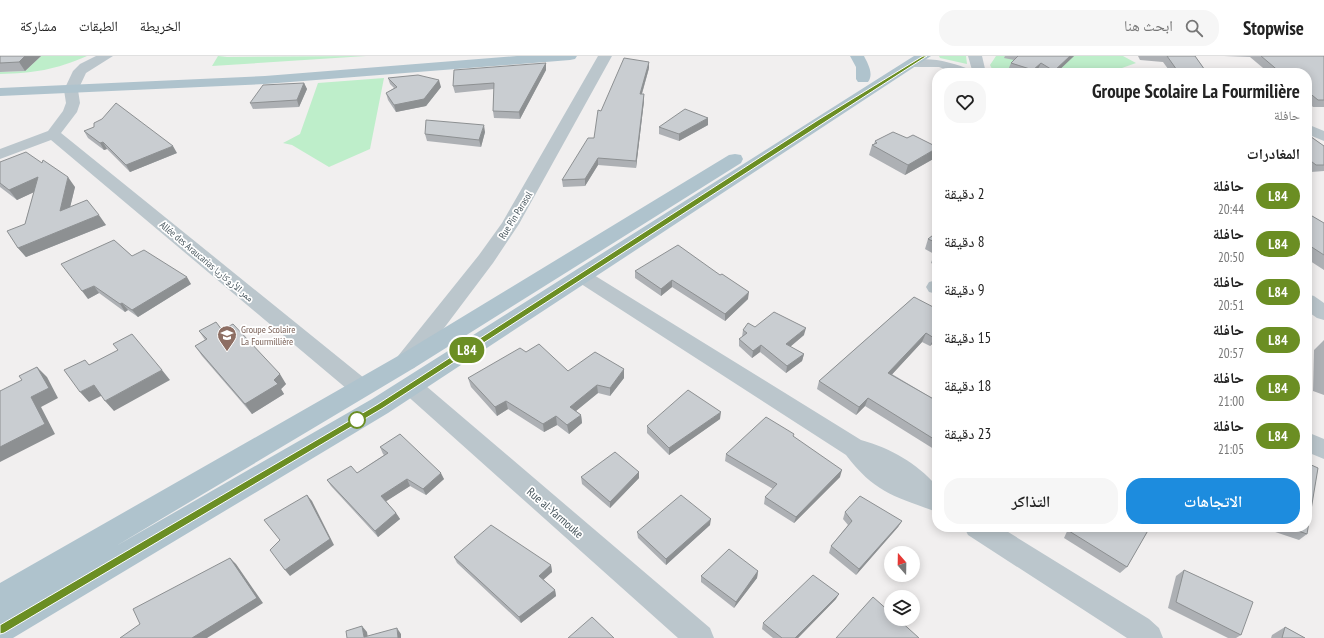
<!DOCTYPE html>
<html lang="ar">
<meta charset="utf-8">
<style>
body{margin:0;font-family:"PT Sans Narrow","Noto Naskh Arabic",sans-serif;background:#f6f6f6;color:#222;direction:rtl;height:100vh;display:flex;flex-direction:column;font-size:15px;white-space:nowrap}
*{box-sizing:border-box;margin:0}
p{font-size:13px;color:#767676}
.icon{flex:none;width:22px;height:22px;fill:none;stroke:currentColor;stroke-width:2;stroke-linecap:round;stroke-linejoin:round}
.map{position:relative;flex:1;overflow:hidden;direction:ltr}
.panel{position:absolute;left:932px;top:12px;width:380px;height:464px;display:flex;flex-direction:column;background:#fff;border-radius:16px;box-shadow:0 2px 10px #0003;direction:rtl}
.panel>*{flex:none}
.badge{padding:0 8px;border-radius:13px;font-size:14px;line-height:26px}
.needle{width:26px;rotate:340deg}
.controls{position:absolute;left:884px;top:490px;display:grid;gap:8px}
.controls a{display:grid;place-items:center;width:36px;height:36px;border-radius:50%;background:#fff;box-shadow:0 2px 10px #0003;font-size:20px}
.map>.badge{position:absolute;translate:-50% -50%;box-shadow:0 0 0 2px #fff}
h2{padding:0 12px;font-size:15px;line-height:36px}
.round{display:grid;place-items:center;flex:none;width:42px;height:42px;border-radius:16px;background:#f6f6f6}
.summary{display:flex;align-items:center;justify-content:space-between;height:68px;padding:0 12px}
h1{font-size:19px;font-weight:600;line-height:30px}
.button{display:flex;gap:8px;margin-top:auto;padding:8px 12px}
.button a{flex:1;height:46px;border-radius:16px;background:#1d8cde;color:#fff;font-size:16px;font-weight:600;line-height:46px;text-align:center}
.button a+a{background:#f6f6f6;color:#222}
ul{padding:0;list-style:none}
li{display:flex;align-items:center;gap:12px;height:48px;padding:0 12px}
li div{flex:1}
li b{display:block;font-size:15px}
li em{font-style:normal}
li .badge{min-width:44px;font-weight:700;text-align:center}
header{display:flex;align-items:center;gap:24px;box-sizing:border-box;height:56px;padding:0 20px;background:#fff;border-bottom:1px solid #e0e0e0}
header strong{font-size:19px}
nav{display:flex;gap:22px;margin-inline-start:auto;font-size:14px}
.search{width:280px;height:36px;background:#f6f6f6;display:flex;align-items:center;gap:10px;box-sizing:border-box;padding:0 14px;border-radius:16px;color:#767676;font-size:15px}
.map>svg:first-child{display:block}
</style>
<header>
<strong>Stopwise</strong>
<div class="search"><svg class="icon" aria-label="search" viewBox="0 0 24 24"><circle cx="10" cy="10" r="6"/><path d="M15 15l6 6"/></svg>ابحث هنا</div>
<nav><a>الخريطة</a><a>الطبقات</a><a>مشاركة</a></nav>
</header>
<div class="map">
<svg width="1324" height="582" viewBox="0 0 1324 582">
<rect width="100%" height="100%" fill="#f1efef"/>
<path fill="#beeeca" d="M41,0H87C55,14 34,17 0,18V16L25,15Z
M218,0L227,1L366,0L212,10Z
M939,0H966L967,8L940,2Z
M996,0H1010L1015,5L1009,14L1018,16L994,17L990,9Z
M1068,0H1123L1136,7L1108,17H1056Z
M384,22L370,93L329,111L292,89L283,87L300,78L318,27Z"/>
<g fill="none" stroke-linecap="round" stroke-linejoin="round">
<path fill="#bbc6cc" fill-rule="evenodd" d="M96,0H113L86,17L78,34L80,47L77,56L61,77L369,326L372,332L369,338L361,341L353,338L51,84L0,103V93L48,75L63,55L66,47L64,34L73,15L80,8Z
M598,0H612L519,168L493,207L414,312L406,314L398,312L395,306L398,300L479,199L502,167Z
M968,0H982L986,17H955L939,11H908L906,8L908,5C931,0 950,6 972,14Z
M1307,68L1324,75V85L1307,78Z
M582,214L589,216L861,384C892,393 915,406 937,430V456C894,440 875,437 846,399L575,224L572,220L575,216Z
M937,224V238L929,236L926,231L929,226Z
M1307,238L1314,240L1324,247V264L1317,262L1307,255Z
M411,322L419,324L710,572L714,582H678L403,336L400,330L403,324Z
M1307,376L1324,383V403L1307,396Z
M964,471H1000L1149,563L1159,572L1163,582H1127L968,479Z"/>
<path fill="#afc3cd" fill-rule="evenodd" d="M517,0H577L575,3L570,4L265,28L0,40V32L265,20Z
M850,0H864C868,8 874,18 868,26H858L856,23V11Z
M914,0H931L388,357L13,582H0V527L398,300L729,99L735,98L741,99L743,103L741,107L414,312L116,490L372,343Z"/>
</g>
<path fill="#adb0b4" d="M0,0H41L25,15L0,16Z
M1005,0H1074L1056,17H1044L1038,13L1034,17H1020L1008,14L1011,7L1014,4L1004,2Z
M1138,0H1195L1207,17H1171L1163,6L1140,4Z
M1224,0H1324V51H1313L1307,45V17H1269L1250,1Z
M546,7V14L520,63L494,62L493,55L494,33L455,37L453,30Z
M649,12L642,38H644V45L636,112L598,109L585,130L563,131L562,124L594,82L601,55Z
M388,22L441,31L426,50L396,56L388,44L386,37L394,32L390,28Z
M304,27L307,33L299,51L253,53L250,47Z
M937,44V56L935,51Z
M708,69L679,85L659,78V71Z
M84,75L177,97L130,116L107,93L104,94L88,82Z
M485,76L481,91L427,85L425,78Z
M1307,78L1324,90V115L1311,116L1307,113Z
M875,85L935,102L905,119L869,99L872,89L874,88Z
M0,106L75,131L70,151L106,169L26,201L18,192L34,136L17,144L0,131Z
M1307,157L1324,167V214L1307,203Z
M937,176V210L931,207L934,198L925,193L928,183Z
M114,184L132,200L191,228L138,261L128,254L125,256L99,237L88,243Z
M635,215L748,243L725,265L672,231L661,240L635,222Z
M914,241L937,283L930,290L922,286L892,318L937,345V395L865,350L856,359L817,333L819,325Z
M755,271L804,279L790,291L804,298L802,305L786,317L760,296L752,302L739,290V283L742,281L743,274Z
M222,274L286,328L281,333L284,338L252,358L202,300L195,290L205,284L199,275Z
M1324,284V339L1313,335L1314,294Z
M526,296L568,315L624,322L610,340L598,337L576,355L581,359L582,367L569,378L557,369L544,376L508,353L497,360L471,331L468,322Z
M720,363L669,399L647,377V370Z
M793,380L840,421L794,467L764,448L765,441L773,433L725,405L726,398Z
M380,391L444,423L426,439L410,430L386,445L396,457L400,463L378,481L331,430L327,424L357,417L384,399L383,398Z
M639,416V422L610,452L582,428L581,421Z
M845,456L902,465L898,471L856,519L829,497L831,490L848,469L843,463Z
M710,469L666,509L638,482L637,476Z
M1069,471H1150L1127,511L1120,517L1064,482Z
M1260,471H1307V478L1299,484Z
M454,501L551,509L552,516L543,523L555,534L556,540L521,567L457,507Z
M1184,514L1241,579L1236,582H1228L1168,552L1176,520Z
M758,515L757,522L734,552L701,526V520Z
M836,543L798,582H773L762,573L763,567Z
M1285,571L1305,582H1271L1272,579Z"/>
<path fill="#8d9092" d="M25,0H41L25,15L19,6Z
M1070,0H1074L1056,17H1053L1054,15Z
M649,6V12L640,44V38Z
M546,7V14L520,63L519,56Z
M1041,7L1038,13L1034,17H1032L1033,14Z
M439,24L441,31L426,50L396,56L394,49Z
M304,27L307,33L299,51L297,44Z
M644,38V45L636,112V105Z
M708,62V69L679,85V78Z
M484,69L485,76L481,91L479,84Z
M103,86L107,93L104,94L100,87Z
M173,90L177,97L130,116L126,109Z
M937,92V95L935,102L905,119L908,109Z
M598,102V109L585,130V123Z
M38,121L45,131L17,144L9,134Z
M68,121L75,131L67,164L60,155Z
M99,159L106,169L26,201L18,192Z
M187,221L191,228L138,261L132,254Z
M672,224V231L661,240V233Z
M94,230L99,237L88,243L82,235Z
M749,236L748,243L725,265V258Z
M122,247L128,254L125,256L120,248Z
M806,272L804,279L785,295L786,288Z
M926,277L922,286L886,325L888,317Z
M937,279V283L930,290L934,282Z
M761,289L760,296L752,302L753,295Z
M804,298L802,305L786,317L787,310Z
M37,311L47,321L58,342L41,351L55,378L0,406V391L31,341Z
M624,313V322L610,340V332Z
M162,314L170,324L114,355L105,345Z
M280,318L286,328L281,333L284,338L252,358L245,348L274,324Z
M94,329L103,339L89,346L80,336Z
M597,329L598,337L571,359L570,351Z
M868,342L865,350L856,359L859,351Z
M506,345L508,353L497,360L495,351Z
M721,356L720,363L669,399V392Z
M581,359L582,367L569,378L567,369Z
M556,360L557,369L544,376L543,368Z
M842,414L840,421L794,467L796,461Z
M639,416V422L610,452V446Z
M441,417L444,423L426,439L423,433Z
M407,423L410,430L385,446L381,440Z
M307,439L312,445L334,489L290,520L285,514Z
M396,457L400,463L378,481L375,475Z
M711,463L710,469L666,509V503Z
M902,465L898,471L856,519L859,513Z
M230,502L236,508L263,547L207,582H192Z
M551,509L552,516L541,526L539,520Z
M758,515L757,522L734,552L736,546Z
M555,534L556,540L521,567L519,561Z
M839,538L836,543L798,582H795Z
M362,570L367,576L368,582L364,581Z
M397,572L401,578V582H398Z"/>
<path fill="#c9cdd1" stroke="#8d9092" d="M0,0H25L19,6L0,7Z
M1017,0H1070L1054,15L1041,7L1033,14L1011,7L1018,0Z
M1167,0H1195L1207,17H1179Z
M1261,0H1324V44H1318L1307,35V17H1281Z
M624,2L649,6L640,38H644L636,105L598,102L585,123L562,124L588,82H594L598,54L601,55Z
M546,7L519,56L493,55L494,27L453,30L454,14Z
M418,19L439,24L424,43L394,49L386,37L397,31L388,22Z
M304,27L297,44L250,47L263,29Z
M116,47L173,90L126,109L103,86L100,87L84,75L94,71V67L102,63Z
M685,53L708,62L679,78L659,71Z
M426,64L484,69L479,84L425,78Z
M893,76L907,82L913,79L937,91V92L908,109L872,89L877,87L875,85Z
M1307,78L1324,90V109H1316L1307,102Z
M26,96L42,107L43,104L68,121L60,155L87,144L99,159L18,192L7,175L25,168L38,121L9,134L0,127V106Z
M1307,157L1324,167V199L1307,188Z
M937,176V187L928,183Z
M114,184L132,200L144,194L187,221L132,254L122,247L120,248L94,230L82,235L61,208Z
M678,189L720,219L722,218L749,236L725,258L672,224L661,233L635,215Z
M914,241L937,253V279L934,282L926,277L888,317L937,345V385L868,342L859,351L819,325Z
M774,256L806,272L786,288L804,298L787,310L761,289L753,295L739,283L747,277L743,274L748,267L755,271Z
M216,266L222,274L233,268L280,318L274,324L278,328L245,348L195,290L207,283L199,275Z
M132,278L162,314L105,345L94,329L80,336L64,314L85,304L89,309L118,294L113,288Z
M539,288L568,315L595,296L624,313L610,332L597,329L570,351L581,359L567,369L556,360L543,368L506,345L495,351L468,322L520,292L526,296Z
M37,311L49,332L31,341L45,368L0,391V335L22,324L19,320Z
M688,334L721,356L669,392L647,370Z
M766,361L794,378L793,380L842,414L796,461L765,441L777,428L726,398Z
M400,378L441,417L423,433L407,423L381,440L396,457L375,475L327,424L351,410L357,417L388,397L380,391Z
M615,396L639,416L610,446L581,421Z
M1307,407L1318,412L1307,478L1287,471H1307Z
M307,439L330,483L285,514L270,494L280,484L264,464Z
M681,439L711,463L666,503L637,476Z
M860,440L902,465L859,513L831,490L852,465L845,456Z
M491,469L551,509L539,520L555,534L519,561L454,501Z
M1071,471H1150L1127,511L1069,475Z
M729,493L758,515L736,546L701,520Z
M230,502L257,542L192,582H120L140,568L133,553Z
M1184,514L1253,546L1241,579L1176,546Z
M813,519L839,538L795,582H782L763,567Z
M873,541L891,557V563H898L919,582H836Z
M592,561L614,582H568Z
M362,570L364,581L397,572L398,582H347L346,575Z
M1285,571L1305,582H1282Z"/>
<path fill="#6b8e23" stroke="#fff" d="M923,0H927L383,352L4,577L0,578V569L378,348L818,64Z"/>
<defs>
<symbol id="school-pin" viewBox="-11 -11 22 30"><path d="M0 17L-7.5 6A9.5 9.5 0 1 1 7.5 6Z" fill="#8d6e63" stroke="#fff"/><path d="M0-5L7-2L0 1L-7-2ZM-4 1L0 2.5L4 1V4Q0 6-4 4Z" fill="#fff"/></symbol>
</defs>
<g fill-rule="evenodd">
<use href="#school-pin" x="216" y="268" width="22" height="30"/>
</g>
<circle fill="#fff" stroke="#6b8e23" stroke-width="2" cx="357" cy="364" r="8"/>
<g text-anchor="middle" stroke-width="3.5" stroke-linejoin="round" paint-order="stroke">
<g font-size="10" fill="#47555c" stroke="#fff">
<text transform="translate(515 159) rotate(-58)" y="4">Rue Pin Parasol</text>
<text transform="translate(207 205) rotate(40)" y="4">Allée des Araucarias ممر الأروكاريا</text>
</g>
<g font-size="10" fill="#785e54" stroke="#fff" text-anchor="start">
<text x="241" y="277">Groupe Scolaire<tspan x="241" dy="12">La Fourmillière</tspan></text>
</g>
<g font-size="12" fill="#47555c" stroke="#fff">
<text transform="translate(555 457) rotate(41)" y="4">Rue al-Yarmouke</text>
</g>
</g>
</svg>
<div class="controls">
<a><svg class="needle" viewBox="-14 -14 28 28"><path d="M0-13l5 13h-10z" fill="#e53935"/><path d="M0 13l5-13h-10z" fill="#767676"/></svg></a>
<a><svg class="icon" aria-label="layers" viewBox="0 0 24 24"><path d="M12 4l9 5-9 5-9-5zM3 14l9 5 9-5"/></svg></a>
</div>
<b class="badge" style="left:467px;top:294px;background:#6b8e23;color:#fff">L84</b>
<section class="panel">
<div class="summary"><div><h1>Groupe Scolaire La Fourmilière</h1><p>حافلة</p></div><a class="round"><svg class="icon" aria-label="heart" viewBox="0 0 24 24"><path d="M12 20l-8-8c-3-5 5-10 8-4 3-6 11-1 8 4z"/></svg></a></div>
<h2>المغادرات</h2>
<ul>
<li><span class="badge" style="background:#6b8e23;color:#fff">L84</span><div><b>حافلة</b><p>20:44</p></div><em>2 دقيقة</em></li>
<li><span class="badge" style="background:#6b8e23;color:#fff">L84</span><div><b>حافلة</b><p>20:50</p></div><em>8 دقيقة</em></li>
<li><span class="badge" style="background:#6b8e23;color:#fff">L84</span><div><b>حافلة</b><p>20:51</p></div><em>9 دقيقة</em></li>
<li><span class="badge" style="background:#6b8e23;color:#fff">L84</span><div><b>حافلة</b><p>20:57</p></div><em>15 دقيقة</em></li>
<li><span class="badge" style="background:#6b8e23;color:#fff">L84</span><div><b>حافلة</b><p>21:00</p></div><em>18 دقيقة</em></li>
<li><span class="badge" style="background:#6b8e23;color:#fff">L84</span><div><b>حافلة</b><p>21:05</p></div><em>23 دقيقة</em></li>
</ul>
<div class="button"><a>الاتجاهات</a><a>التذاكر</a></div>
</section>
</div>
